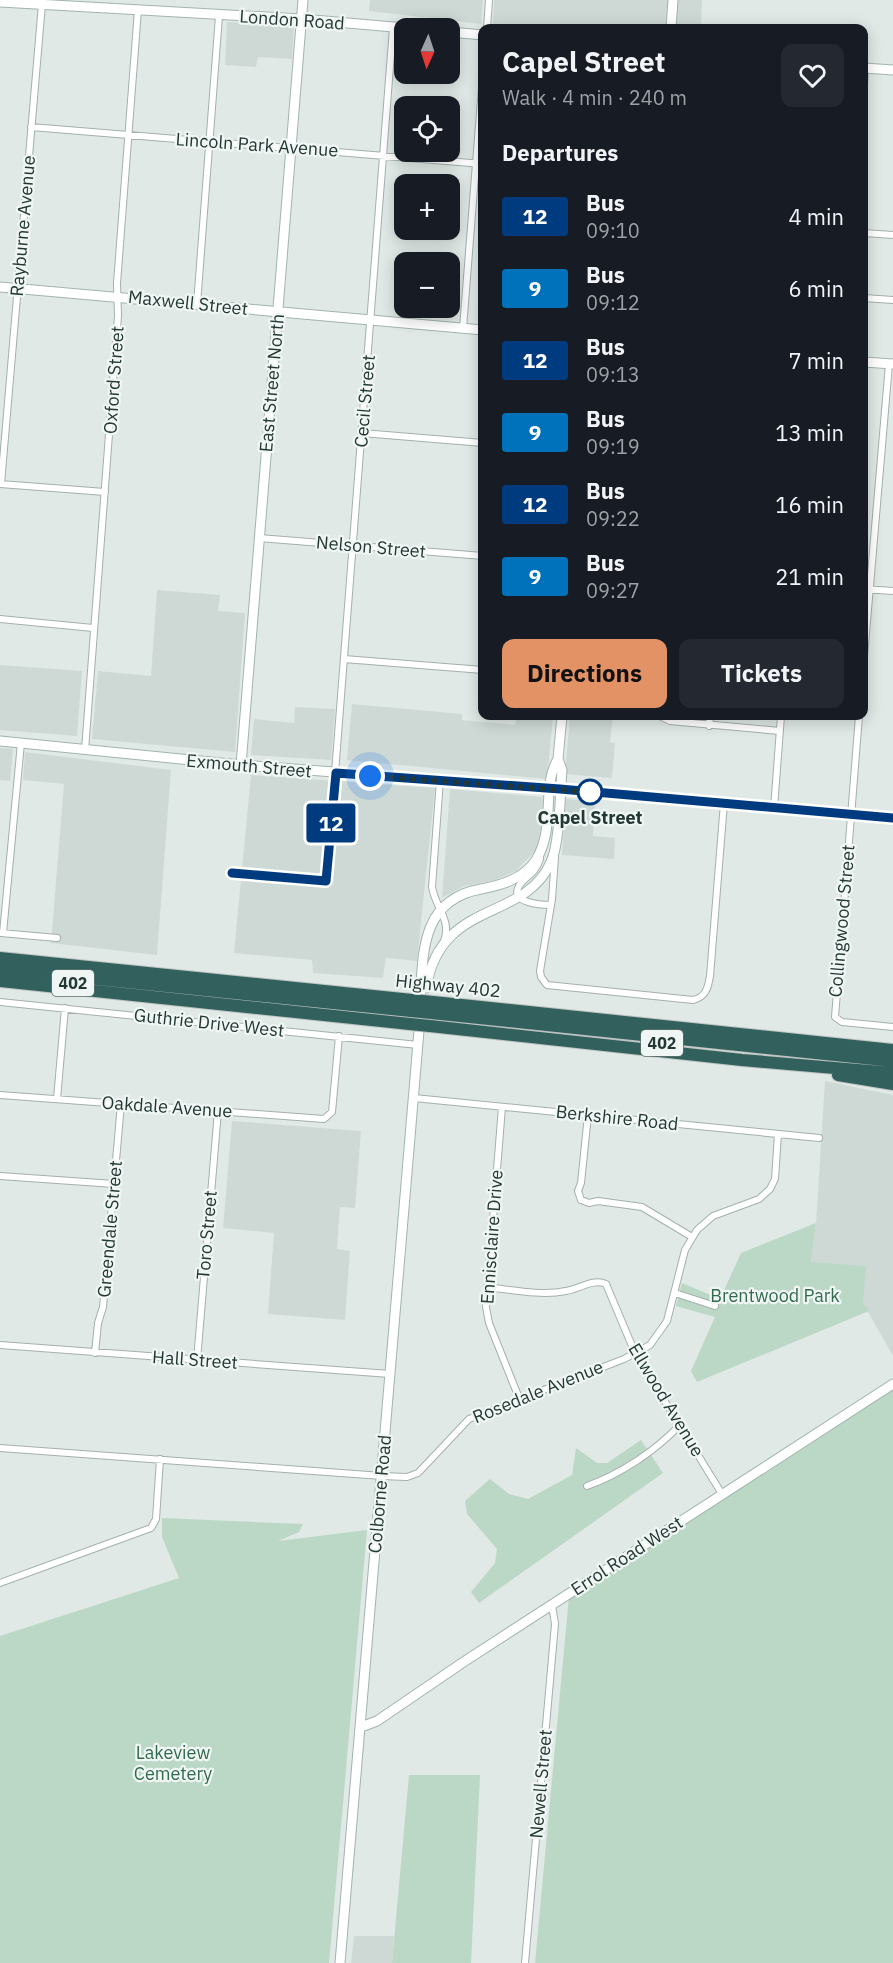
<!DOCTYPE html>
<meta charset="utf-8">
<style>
body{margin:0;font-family:"IBM Plex Sans",sans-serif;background:#242831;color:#f1f3f6;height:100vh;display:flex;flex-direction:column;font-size:22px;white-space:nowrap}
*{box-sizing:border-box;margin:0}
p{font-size:20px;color:#9ea1a6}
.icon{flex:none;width:33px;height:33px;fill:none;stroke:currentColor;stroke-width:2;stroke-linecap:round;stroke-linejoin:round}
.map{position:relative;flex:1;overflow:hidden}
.sheet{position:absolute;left:478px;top:24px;width:390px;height:696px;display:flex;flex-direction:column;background:#171b24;border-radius:12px;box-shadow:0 3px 15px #0003}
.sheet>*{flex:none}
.badge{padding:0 12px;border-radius:4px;font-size:21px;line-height:39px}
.needle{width:39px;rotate:183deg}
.fabs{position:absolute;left:394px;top:18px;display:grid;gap:12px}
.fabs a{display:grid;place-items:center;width:66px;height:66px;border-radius:12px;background:#171b24;box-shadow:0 3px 15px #0003;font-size:30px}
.you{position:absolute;width:30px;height:30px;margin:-15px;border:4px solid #fff;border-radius:50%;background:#1a73e8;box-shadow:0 0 0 9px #1a73e833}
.map>.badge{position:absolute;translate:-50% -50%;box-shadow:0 0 0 3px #fff}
h2{padding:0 24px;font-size:22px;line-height:54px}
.round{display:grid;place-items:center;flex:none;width:63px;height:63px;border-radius:12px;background:#242831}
.head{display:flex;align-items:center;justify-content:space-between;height:102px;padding:0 24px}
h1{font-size:28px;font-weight:800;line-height:45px}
.cta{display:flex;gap:12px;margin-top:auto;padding:12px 24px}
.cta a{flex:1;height:69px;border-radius:12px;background:#e29265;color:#111;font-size:24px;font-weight:800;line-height:69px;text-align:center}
.cta a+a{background:#242831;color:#f1f3f6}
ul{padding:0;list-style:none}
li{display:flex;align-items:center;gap:18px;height:72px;padding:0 24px}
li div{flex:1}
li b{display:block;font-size:22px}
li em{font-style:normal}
li .badge{min-width:66px;font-weight:700;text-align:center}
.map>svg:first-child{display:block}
</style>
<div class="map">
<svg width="893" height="1963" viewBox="0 0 893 1963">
<rect width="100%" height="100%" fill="#e0e9e6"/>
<path fill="#ced9d5" d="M370,0H483L481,24L369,11Z
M494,0H702L701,28H542L493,25Z
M227,22L294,25L292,59L258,57L256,67L225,65Z
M157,590L220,595L218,611L245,613L235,752L92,739L98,671L151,676Z
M0,665L82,671L77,736L0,730Z
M352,704L462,714V720L515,725L517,716H553L547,779L347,760Z
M295,707L335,709L331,760L251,755L254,719L294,723Z
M570,716H613L610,742L615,743L612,778L565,774Z
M0,748L13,749L10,781L0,780Z
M25,752L171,770L157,955L51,943L64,784L23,780Z
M251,775L435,788L417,961L386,958L383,978L313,973L312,960L234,953Z
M450,789L542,797L545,812L536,850L516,871L496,880L464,886L442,898Z
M566,799L595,801L593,836L615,838L614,859L562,855Z
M825,1081L893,1095V1356L863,1303L811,1262L816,1223Z
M232,1121L361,1131L355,1208L340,1207L337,1249L350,1251L345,1320L268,1314L274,1233L223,1228Z
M354,1936H394L392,1963H351Z"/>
<path fill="#bbd8c6" d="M816,1223L811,1262L866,1266L863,1303L869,1311L697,1382L691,1371L715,1317L676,1306L682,1283L720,1299L741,1253Z
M893,1388V1963H535L569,1596Z
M641,1440L663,1473L479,1603L471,1592L495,1563L497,1549L467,1514L465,1501L490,1479L509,1494L528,1499L572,1475L576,1448L597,1463H607Z
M162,1518L303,1524L299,1532L278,1541L367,1530L329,1963H0V1636L179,1578L162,1537Z
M409,1775H480L471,1963H392Z"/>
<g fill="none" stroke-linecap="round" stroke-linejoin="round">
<defs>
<path id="street" d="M487,28L489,0
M864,84L865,68
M31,127L483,164
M864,233L893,235
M864,298L893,300
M197,304L219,16
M463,328L483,75
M362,433L483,443
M0,484L105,492
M1,484L42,4
M259,538L483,556
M864,589L893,591
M0,619L93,628
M864,656L889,364
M344,659L483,670
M660,716L670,721L780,731
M859,716L835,1017L842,1022L893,1027
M709,726L710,716
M85,750L118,316L117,283L138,10
M335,773L393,28
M440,780L432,887C435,907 452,920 444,941
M774,808L781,716
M555,857L552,899L540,971L541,977L547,985L693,1000C706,997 708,988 710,976L724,803
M540,859C534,877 525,875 519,886C509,903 542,905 551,905
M1,933L57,938
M3,933L21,743
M0,1002L418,1045
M0,1095L324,1119L332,1112L339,1036
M414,1098L819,1138
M57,1099L65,1008
M502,1107L486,1307L489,1323L519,1398
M588,1115L581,1183L578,1191L581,1200L589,1203L598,1201L642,1207L692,1237
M0,1176L114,1184
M487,1287C513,1290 541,1296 566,1291C579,1289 594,1278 606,1284L635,1353L722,1494
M675,1293L715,1306
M0,1345L390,1374
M95,1353L98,1323L103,1307L121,1104
M197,1360L218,1111
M0,1448L382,1476L407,1477L418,1473L469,1419L624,1359L650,1345L667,1321L685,1250L697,1230L713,1216L759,1199L770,1189L775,1179L778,1134
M587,1486C621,1474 655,1451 680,1425
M0,1583L151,1528L156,1519L160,1459
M525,1963L555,1624L552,1605"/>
<path id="secondary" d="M0,2L302,19L405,28
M671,28L673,0
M450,32L483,35
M864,68L893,70
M0,287L483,330
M864,362L893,364
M0,741L241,765L560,789L893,818
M241,765L303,0
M426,988C441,898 524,923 551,862C560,842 560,794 562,770L558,759L562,716
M420,1005C423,956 419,900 481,889C502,885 523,879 536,860C556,828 541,787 558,759
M361,1727L377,1721L465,1661L893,1384
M340,1963L420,1019"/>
<path id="highway" d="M0,958L412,1000
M0,969L411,1011
M0,981L410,1024
M433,1002L893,1050
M431,1013L893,1061
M430,1026L742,1060L893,1073
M838,1075L893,1084"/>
</defs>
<use href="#street" stroke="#a4b0ad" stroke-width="8"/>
<use href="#secondary" stroke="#a1b4af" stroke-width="11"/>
<use href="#highway" stroke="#bdc3c2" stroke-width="14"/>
<use href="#street" stroke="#fff" stroke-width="6"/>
<use href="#secondary" stroke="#fff" stroke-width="9"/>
<use href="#highway" stroke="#32605c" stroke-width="12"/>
<defs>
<path id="highway-bridge" d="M412,1000L433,1002
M411,1011L431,1013
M410,1024L430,1026"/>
</defs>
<use href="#highway-bridge" stroke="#bdc3c2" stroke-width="14" stroke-linecap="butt"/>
<use href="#highway-bridge" stroke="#32605c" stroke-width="12"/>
</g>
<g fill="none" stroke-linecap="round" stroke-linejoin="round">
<defs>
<path id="line" d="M232,873L326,881L336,773L560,789L893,818"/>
</defs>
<use href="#line" stroke="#fff" stroke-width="14"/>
<use href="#line" stroke="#003b80" stroke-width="9"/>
<path stroke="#233834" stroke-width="6" stroke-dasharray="0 10.8" d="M370,776L590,792"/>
</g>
<circle fill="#fff" stroke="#003b80" stroke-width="3" cx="590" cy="792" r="12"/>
<g text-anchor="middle" stroke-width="4.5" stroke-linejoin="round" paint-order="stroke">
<g fill="#f0f6f4" stroke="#60716e" stroke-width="1.5">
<rect x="52" y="970" width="42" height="26" rx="4.5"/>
<rect x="641" y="1030" width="42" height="26" rx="4.5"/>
</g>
<g font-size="16" font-weight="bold" fill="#233834">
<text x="73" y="989">402</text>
<text x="662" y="1049">402</text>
</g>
<g font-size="18" fill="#233834" stroke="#f0f6f4">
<text transform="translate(292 20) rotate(4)" y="6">London Road</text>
<text transform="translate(257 145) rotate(4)" y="6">Lincoln Park Avenue</text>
<text transform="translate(23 226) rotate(-85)" y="6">Rayburne Avenue</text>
<text transform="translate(188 303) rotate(6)" y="6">Maxwell Street</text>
<text transform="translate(114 380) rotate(-86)" y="6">Oxford Street</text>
<text transform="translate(272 383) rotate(-85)" y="6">East Street North</text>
<text transform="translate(365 401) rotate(-85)" y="6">Cecil Street</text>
<text transform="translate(371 547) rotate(5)" y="6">Nelson Street</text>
<text transform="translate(249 766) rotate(5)" y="6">Exmouth Street</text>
<text transform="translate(842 921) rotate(-85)" y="6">Collingwood Street</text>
<text transform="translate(448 986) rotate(6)" y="6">Highway 402</text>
<text transform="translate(209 1023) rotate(6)" y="6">Guthrie Drive West</text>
<text transform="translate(167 1107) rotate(4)" y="6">Oakdale Avenue</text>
<text transform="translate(617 1118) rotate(6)" y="6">Berkshire Road</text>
<text transform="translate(110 1229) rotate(-85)" y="6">Greendale Street</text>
<text transform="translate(207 1235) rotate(-85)" y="6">Toro Street</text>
<text transform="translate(492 1237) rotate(-86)" y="6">Ennisclaire Drive</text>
<text transform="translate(195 1360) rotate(4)" y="6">Hall Street</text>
<text transform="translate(538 1392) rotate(-22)" y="6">Rosedale Avenue</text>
<text transform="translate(666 1400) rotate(59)" y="6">Ellwood Avenue</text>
<text transform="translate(380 1494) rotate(-85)" y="6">Colborne Road</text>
<text transform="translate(627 1556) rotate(-33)" y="6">Errol Road West</text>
<text transform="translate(541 1784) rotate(-85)" y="6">Newell Street</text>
</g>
<g font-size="18" font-weight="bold" fill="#233834" stroke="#f0f6f4">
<text x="590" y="824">Capel Street</text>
</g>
<g font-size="18" fill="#326a4e" stroke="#f0f6f4">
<text x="775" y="1302">Brentwood Park</text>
<text x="173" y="1759">Lakeview<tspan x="173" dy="21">Cemetery</tspan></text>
</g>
</g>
</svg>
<div class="fabs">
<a><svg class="needle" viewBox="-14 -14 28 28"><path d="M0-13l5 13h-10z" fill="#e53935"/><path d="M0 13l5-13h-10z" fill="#9ea1a6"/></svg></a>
<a><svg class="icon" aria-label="locate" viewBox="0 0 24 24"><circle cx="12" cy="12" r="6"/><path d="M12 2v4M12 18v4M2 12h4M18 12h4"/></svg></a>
<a>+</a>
<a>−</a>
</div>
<div class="you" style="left:370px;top:776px"></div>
<b class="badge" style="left:331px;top:823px;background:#003b80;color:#fff">12</b>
<section class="sheet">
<div class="head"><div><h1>Capel Street</h1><p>Walk · 4 min · 240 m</p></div><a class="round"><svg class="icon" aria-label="heart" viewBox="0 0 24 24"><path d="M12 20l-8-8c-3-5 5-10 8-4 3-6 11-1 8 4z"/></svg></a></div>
<h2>Departures</h2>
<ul>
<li><span class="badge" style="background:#003b80;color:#fff">12</span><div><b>Bus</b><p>09:10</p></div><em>4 min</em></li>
<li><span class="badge" style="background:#0072bc;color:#fff">9</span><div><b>Bus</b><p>09:12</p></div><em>6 min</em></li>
<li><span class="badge" style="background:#003b80;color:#fff">12</span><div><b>Bus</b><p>09:13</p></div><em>7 min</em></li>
<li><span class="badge" style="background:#0072bc;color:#fff">9</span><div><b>Bus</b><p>09:19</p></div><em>13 min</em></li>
<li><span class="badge" style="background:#003b80;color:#fff">12</span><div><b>Bus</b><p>09:22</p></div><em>16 min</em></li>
<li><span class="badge" style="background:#0072bc;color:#fff">9</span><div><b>Bus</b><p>09:27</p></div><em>21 min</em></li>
</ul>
<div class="cta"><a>Directions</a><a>Tickets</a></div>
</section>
</div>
